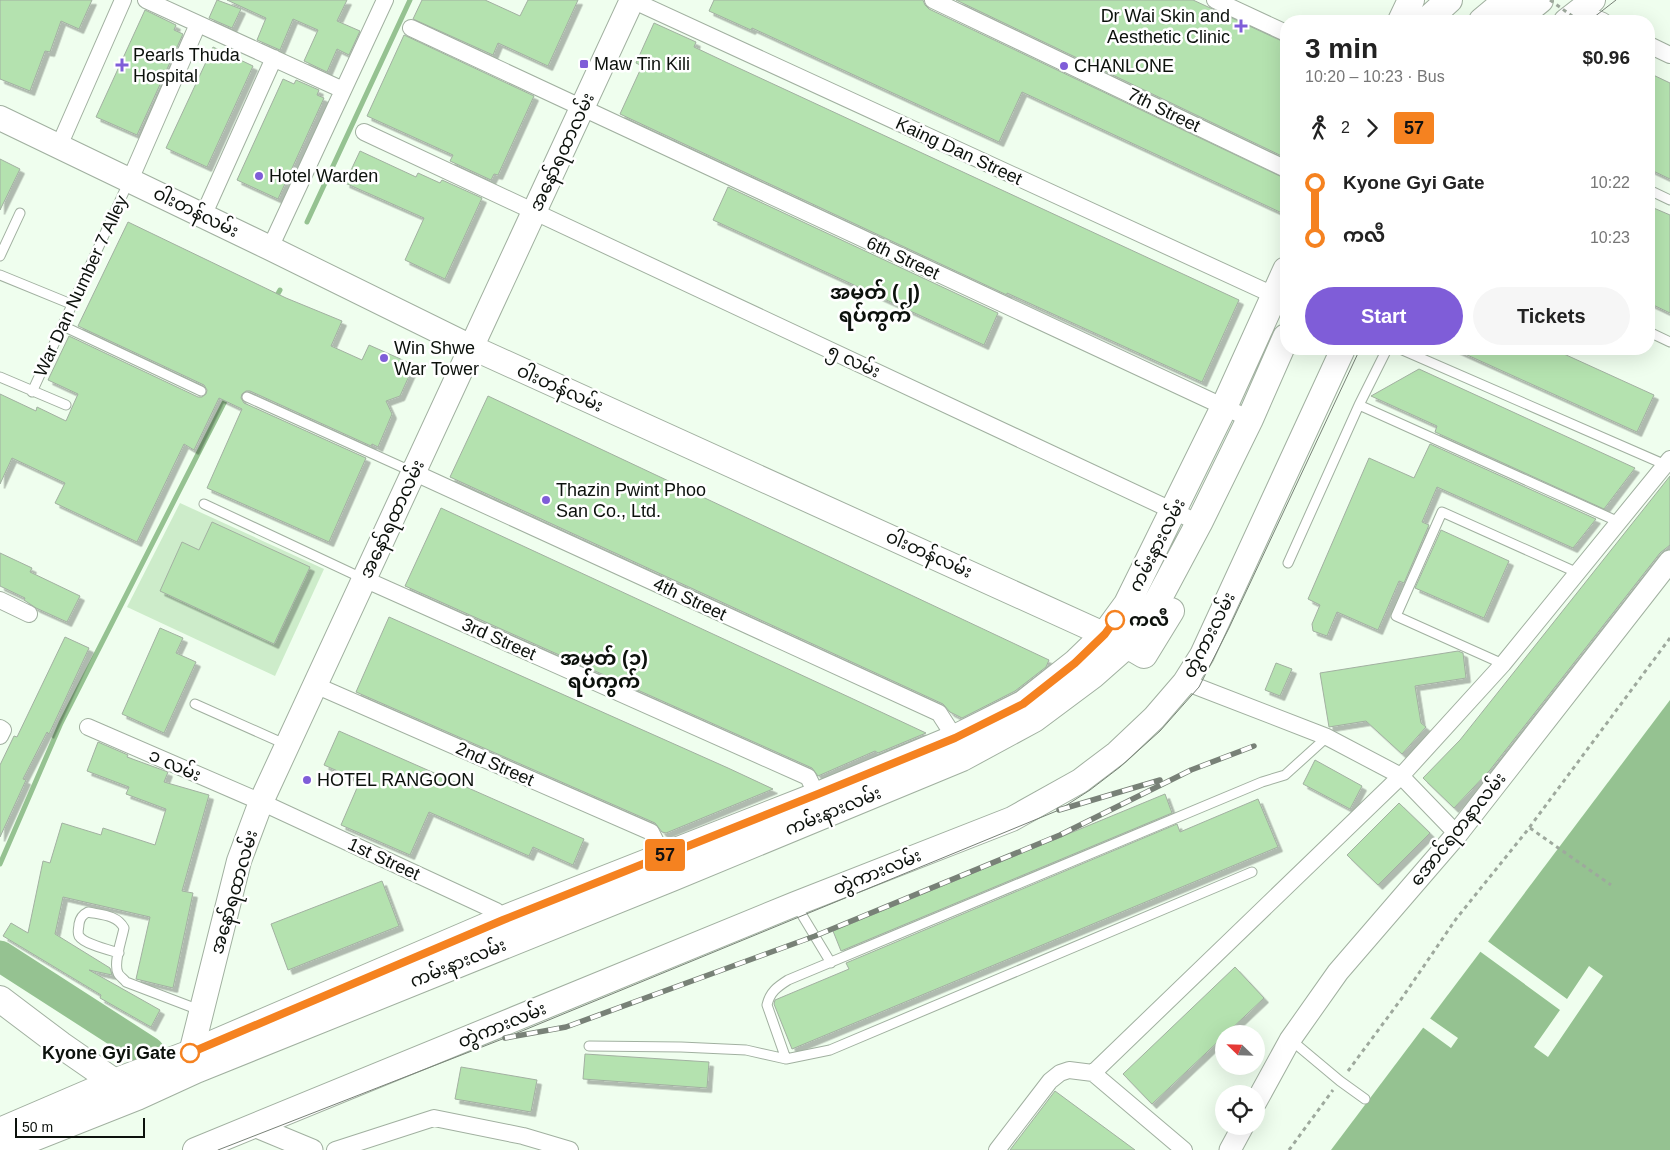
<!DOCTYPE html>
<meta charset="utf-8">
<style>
body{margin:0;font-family:Helvetica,"Noto Sans Myanmar",sans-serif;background:#f6f6f6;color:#222;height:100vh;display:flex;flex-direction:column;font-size:19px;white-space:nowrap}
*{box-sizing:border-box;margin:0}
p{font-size:16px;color:#767676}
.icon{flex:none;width:28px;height:28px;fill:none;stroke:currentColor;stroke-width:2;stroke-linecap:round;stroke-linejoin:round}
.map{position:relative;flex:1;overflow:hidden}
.side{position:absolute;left:1280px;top:15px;width:375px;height:340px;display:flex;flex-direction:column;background:#fff;border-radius:20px;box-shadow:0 5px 20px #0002}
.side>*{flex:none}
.badge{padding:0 10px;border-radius:4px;font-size:18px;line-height:32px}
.needle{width:32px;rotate:293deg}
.controls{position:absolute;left:1215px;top:1025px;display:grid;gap:10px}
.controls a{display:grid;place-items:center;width:50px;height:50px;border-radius:50%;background:#fff;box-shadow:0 5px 20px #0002;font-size:25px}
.scale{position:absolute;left:15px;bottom:12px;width:130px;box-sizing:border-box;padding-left:5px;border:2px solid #0c110c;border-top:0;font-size:14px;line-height:18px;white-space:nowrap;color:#0c110c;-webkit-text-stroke:4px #fff;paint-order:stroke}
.map>.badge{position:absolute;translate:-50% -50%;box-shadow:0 0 0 2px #fff}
.legs{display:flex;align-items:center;gap:8px;height:55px;padding:0 25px;font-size:16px}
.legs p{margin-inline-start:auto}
.overview{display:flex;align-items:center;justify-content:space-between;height:85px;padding:0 25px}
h1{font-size:28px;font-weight:700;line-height:38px}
.primary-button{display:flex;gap:10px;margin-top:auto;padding:10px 25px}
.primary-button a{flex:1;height:58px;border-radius:30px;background:#7f5dd8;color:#fff;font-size:20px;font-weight:700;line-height:58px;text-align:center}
.primary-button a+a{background:#f6f6f6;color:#222}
ul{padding:0 25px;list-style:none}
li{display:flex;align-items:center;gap:18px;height:55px;font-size:19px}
li i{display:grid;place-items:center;width:8px;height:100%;margin:0 6px;background:currentColor}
li i::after{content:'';width:12px;height:12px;margin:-6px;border:4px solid;border-radius:50%;background:#fff}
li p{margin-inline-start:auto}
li:first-child i{background:linear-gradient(#0000 50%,currentColor 0)}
li:last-child i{background:linear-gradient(currentColor 50%,#0000 0)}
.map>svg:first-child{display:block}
</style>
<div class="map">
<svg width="1670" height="1150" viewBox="0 0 1670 1150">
<defs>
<filter id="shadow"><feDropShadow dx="4.5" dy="4.5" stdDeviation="0" flood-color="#0004"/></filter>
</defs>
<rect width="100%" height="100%" fill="#effeee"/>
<path fill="#cdecca" d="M180,503L324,569L275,676L127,607Z"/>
<path fill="#95c291" d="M1670,700V1150H1331Z"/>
<path fill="#effeee" d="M1486,940L1567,999L1589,966L1603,976L1548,1057L1534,1047L1560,1010L1478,950Z
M1428,1017L1458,1038L1451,1048L1421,1026Z"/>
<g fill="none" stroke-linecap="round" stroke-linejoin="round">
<path stroke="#95c291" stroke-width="5" d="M307,222L410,0
M275,299L280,290
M0,864L61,723L227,397"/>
<path stroke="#95c291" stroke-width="31" d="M0,956L149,1052"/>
</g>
<path fill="#b4e2af" stroke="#a2b0a1" filter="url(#shadow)" d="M0,0H92L79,29L61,21L50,52L45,51L30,91L0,79Z
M217,0L241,9L232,28L209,18Z
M227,0H347L337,21L360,31L349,55L337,49L327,72L304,61L318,30L293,19L280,50L257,40L266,18Z
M422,0H485L520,16L528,0H578L548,66L498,43L493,55L413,19Z
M714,0H923L925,5L929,9L1286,179V203L1282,213L1022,92L999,142L752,28L751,30L709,11Z
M956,0H1193L1286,43V158Z
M145,10L176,25L174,30L183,34L137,135L96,117Z
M654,23L696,42L694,47L730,64L1239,300L1202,382L1007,293V295L620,114L642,66L636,63Z
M404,35L534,96L498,175L494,174L491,180L450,161L453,155L367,116Z
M213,47L253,66L207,167L166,148Z
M1649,73L1670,83V179L1649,169Z
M283,79L294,84L296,80L319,90L317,95L324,98L278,199L237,180Z
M360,151L416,177L418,173L440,183L442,180L482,198L445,279L405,260L424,218L345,183Z
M0,159L20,169L0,210Z
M728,187L998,313L984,345L713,220Z
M1649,206L1670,215V313L1649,303Z
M128,222L286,298L342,321L331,346L362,360L369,345L414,365L400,396L386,401L392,414L378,447L372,444L371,446L250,391H246L242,394L241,398L244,403L366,458L329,542L207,488L242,409L219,398L194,450L184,444L137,542L55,503L65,483L12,458L0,484V394L36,411L37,407L66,421L78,394L48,380L69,336L198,397H202L206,394L207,390L204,385L78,326Z
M1454,349H1553L1654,395L1637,432Z
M1419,369L1635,468L1604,509L1435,432L1437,426L1371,396Z
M488,396L1049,660L1046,667L1015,691L962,718L950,712L943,704L450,477Z
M1430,444L1596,519L1573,548L1437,487L1422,522L1429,525L1404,583L1399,581L1378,630L1337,612L1327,636L1313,631L1312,624L1320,605L1308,599L1369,458L1414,478Z
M1670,476V545L1660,553L1490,770L1454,808L1423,778L1460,740Z
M441,508L851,698L926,733L878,753L875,751L818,776L812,768L405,586Z
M212,522L310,567L274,644L160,591L182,542L199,550Z
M1441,530L1509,561L1484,618L1415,588Z
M0,553L32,568L30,572L80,596L67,622L36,608L24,600L25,598L0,586Z
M389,617L728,768L773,789L666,833L662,832L655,823L356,692Z
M160,628L183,638L176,653L196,662L164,733L122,714Z
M65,637L89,648L49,734L47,732L23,779L26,780L0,837V765L14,736L17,737Z
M1458,651L1463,653L1466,678L1415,686L1421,723L1426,727L1402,754L1366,721L1329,727L1320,673Z
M1276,663L1292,669L1280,696L1265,690Z
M339,731L584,839L573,865L533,847L529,856L429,812L410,855L341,825L360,781L324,765Z
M98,742L128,755L127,757L168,772L164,782L209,795L182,891L193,893L173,988L136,979L150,917L63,897L55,934L110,968L112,975L89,970L160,1010L151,1027L100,998L101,995L3,936L11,923L28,933L43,861L50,863L62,823L101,835L103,828L155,845L166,809L126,794L129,787L87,771Z
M1315,760L1362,786L1350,809L1303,784Z
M1165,794L1172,813L841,951L833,931Z
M1258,799L1278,847L792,1049L774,1004L775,1000L849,969L846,963L1177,824L1180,832Z
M1399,803L1430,833L1378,885L1347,855Z
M382,881L399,926L288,970L271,924Z
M1235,967L1264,998L1226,1034H1224V1036L1152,1104L1123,1074Z
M585,1054L709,1062L707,1088L583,1079Z
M461,1067L537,1080L531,1112L455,1099Z
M1055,1091L1135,1150H1010Z"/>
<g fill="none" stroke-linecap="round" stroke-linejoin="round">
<defs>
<path id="service" d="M1649,190L1670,200
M0,256L20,213
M0,275L71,304
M63,326L201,391
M1649,332L1670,342
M1400,349L1668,466
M0,377L66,405
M32,392L129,181
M247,397L413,472
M1359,405L1619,522
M204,504L364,579
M1288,563L1359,405L1387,349
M1503,664L1396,616L1442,512L1578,573
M195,704L287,745
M796,905L831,963
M119,953C109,950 84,944 79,936C77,932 79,928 79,924C80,918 82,915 88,912C102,915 117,915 124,928C122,939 113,963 118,973C119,976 124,979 126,982L202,1011
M1291,1040L1340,1081L1365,1099
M589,1046L681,1047L746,1050L786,1059L830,1050L1252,872
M786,1059L767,1005C770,992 777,987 788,980L1262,782L1285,775L1327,737"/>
<path id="minor" d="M146,0L343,90
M632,0L1282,299
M933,0L1286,169
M1215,0L1286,33
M1578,11L1603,21
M411,28L1250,419
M1649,45L1670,55
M364,132L1199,523
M59,146L123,0
M130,180L198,24
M203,216L274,58
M270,248L385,0
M413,472L939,713L955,738L958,747
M364,579L808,777L821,803
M0,600L29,614
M1185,682L1327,737L1401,776L1457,834
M315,685L651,832L667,864
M88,727L261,802L496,911L503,919L505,926
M0,728L3,730L0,736
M1093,1073L1401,776L1503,664L1670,459
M335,1150L434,1118L523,1136L570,1150
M997,1150L1050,1081L1060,1073L1069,1070L1093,1073L1184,1150"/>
<path id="tertiary" d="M1256,1102L1290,1040L1338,972L1457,834L1670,561
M254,1126L312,1150
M1230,1150L1243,1126"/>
<path id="secondary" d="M1566,21L1593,0
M0,118L270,248L471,347L1121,642
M195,1068L191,1053L239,861L261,802L632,0
M195,1150L795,904L1012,819L1080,781L1117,753L1154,718L1185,682L1202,655L1343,349"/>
<path id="primary" d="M1401,21L1411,0
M1426,21L1449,0
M1482,21L1507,0
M1514,21L1540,0
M1127,645L1144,655L1171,611
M0,999L61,1045L126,1090
M0,1131L114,1082L191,1053L503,919L818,795L955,738L1023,704L1075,663L1105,634L1127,604L1224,407L1286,270
M3,1150L137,1097L196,1070L672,878L962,758L1034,719L1093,675L1127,645L1151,613L1199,523L1250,419L1286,337"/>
</defs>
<use href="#service" stroke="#a1b0a0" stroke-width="11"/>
<use href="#minor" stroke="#a1b0a0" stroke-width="18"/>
<use href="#tertiary" stroke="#a1b0a0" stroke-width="23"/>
<use href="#secondary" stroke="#a1b0a0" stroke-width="26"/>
<use href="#primary" stroke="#a1b0a0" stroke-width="28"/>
<path stroke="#9ea99d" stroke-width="3" stroke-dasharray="4 4" stroke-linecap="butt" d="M1530,828L1611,885
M1348,1071L1402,998L1456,919L1526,832L1670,638
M1289,1150L1333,1090"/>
<use href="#service" stroke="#fff" stroke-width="9"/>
<use href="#minor" stroke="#fff" stroke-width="16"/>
<use href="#tertiary" stroke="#fff" stroke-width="21"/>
<use href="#secondary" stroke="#fff" stroke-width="24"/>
<use href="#primary" stroke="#fff" stroke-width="26"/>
<path stroke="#788177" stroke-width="1" d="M1589,21L1616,0
M218,1150L505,1038L1059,810L1090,790L1120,767L1160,731L1199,687L1229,628L1360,349"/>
<defs>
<path id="rail" d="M1059,810L1160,780
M505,1038L566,1027L815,936L1060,835L1191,770L1254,746"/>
</defs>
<use href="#rail" stroke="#788177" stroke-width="5.5"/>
<use href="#rail" stroke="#fff" stroke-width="4" stroke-dasharray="11" stroke-linecap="butt"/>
<path stroke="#9ea99d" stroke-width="3" stroke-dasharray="4 4" stroke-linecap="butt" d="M1550,0L1579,21"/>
</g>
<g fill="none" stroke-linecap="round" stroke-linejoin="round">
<defs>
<path id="line-1" d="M190,1053L503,920L818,794L955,738L1023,704L1075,663L1105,634L1115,620"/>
</defs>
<use href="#line-1" stroke="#fff" stroke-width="11"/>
<use href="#line-1" stroke="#f58220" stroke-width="8"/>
</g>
<g fill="#7f5dd8" stroke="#fff" stroke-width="2">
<path d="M1238.5 18.5h5v5h5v5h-5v5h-5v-5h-5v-5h5z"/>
<rect x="579" y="59" width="10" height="10" rx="2.5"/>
<path d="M119.5 57.5h5v5h5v5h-5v5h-5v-5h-5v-5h5z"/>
<circle cx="1064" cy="66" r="5"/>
<circle cx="259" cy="176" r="5"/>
<circle cx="384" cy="358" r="5"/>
<circle cx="546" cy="500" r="5"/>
<circle cx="307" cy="780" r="5"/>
</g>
<g fill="#fff" stroke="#f58220" stroke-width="2.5">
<circle cx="1115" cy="620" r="9"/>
<circle cx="190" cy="1053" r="9"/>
</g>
<g text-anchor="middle" stroke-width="5" stroke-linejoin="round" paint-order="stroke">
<g font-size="18" fill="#0c110c" stroke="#fff" text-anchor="start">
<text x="1230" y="22" text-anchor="end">Dr Wai Skin and<tspan x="1230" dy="21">Aesthetic Clinic</tspan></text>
<text x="133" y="61">Pearls Thuda<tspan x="133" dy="21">Hospital</tspan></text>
<text x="594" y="70">Maw Tin Kili</text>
<text x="1074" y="72">CHANLONE</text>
<text x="269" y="182">Hotel Warden</text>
<text x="394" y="354">Win Shwe<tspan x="394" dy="21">War Tower</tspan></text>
<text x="556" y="496">Thazin Pwint Phoo<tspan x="556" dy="21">San Co., Ltd.</tspan></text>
<text x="317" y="786">HOTEL RANGOON</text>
</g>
<g font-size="18" fill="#0c110c" stroke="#fff">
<text transform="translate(1164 110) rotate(26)" y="6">7th Street</text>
<text transform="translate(959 151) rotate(25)" y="6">Kaing Dan Street</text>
<text transform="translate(562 152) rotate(-65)" y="6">အနော်ရထာလမ်း</text>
<text transform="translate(196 212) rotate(26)" y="6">ဝါးတန်လမ်း</text>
<text transform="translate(903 258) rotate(25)" y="6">6th Street</text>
<text transform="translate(81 286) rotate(-65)" y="6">War Dan Number 7 Alley</text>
<text transform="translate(854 361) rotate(25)" y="6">၅ လမ်း</text>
<text transform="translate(560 388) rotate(24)" y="6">ဝါးတန်လမ်း</text>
<text transform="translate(392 519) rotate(-65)" y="6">အနော်ရထာလမ်း</text>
<text transform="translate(1157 545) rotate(-63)" y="6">ကမ်းနားလမ်း</text>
<text transform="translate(929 554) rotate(24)" y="6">ဝါးတန်လမ်း</text>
<text transform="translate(690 599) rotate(25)" y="6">4th Street</text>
<text transform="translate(1209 635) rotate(-63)" y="6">တွဲကားလမ်း</text>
<text transform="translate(499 639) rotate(24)" y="6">3rd Street</text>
<text transform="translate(495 764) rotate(24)" y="6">2nd Street</text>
<text transform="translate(175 765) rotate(24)" y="6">၁ လမ်း</text>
<text transform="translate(833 811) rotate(-22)" y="6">ကမ်းနားလမ်း</text>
<text transform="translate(1458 829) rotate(-51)" y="6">အောင်ရတနာလမ်း</text>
<text transform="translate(384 859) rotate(25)" y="6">1st Street</text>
<text transform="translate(877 872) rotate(-22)" y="6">တွဲကားလမ်း</text>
<text transform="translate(234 892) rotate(-74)" y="6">အနော်ရထာလမ်း</text>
<text transform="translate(458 963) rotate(-22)" y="6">ကမ်းနားလမ်း</text>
<text transform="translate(502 1025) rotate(-22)" y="6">တွဲကားလမ်း</text>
</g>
<g font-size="18" font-weight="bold" fill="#0c110c" stroke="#fff" text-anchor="start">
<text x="1129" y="626">ကလီ</text>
<text x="176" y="1059" text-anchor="end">Kyone Gyi Gate</text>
</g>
<g font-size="20" font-weight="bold" fill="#0c110c" stroke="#fff">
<text x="875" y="299">အမှတ် (၂)<tspan x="875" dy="23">ရပ်ကွက်</tspan></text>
<text x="604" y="665">အမှတ် (၁)<tspan x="604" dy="23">ရပ်ကွက်</tspan></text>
</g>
</g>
</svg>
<div class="controls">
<a><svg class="needle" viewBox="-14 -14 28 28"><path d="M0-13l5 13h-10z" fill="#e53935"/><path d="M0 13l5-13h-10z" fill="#767676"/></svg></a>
<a><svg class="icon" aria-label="locate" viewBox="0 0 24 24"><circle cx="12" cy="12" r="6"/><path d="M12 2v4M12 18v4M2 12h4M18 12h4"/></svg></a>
</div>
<div class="scale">50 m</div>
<b class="badge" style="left:665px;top:855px;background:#f58220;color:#111">57</b>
<section class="side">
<div class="overview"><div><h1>3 min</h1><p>10:20 – 10:23 · Bus</p></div><b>$0.96</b></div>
<div class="legs"><svg class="icon" aria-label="walk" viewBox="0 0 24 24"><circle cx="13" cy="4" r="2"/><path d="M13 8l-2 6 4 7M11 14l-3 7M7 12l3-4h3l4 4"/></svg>2<svg class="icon" aria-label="forward" viewBox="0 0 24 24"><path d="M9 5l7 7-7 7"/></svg><b class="badge" style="background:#f58220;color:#111">57</b></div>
<ul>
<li><i style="color:#f58220"></i><b>Kyone Gyi Gate</b><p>10:22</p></li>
<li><i style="color:#f58220"></i><b>ကလီ</b><p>10:23</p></li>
</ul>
<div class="primary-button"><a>Start</a><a>Tickets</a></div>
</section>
</div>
